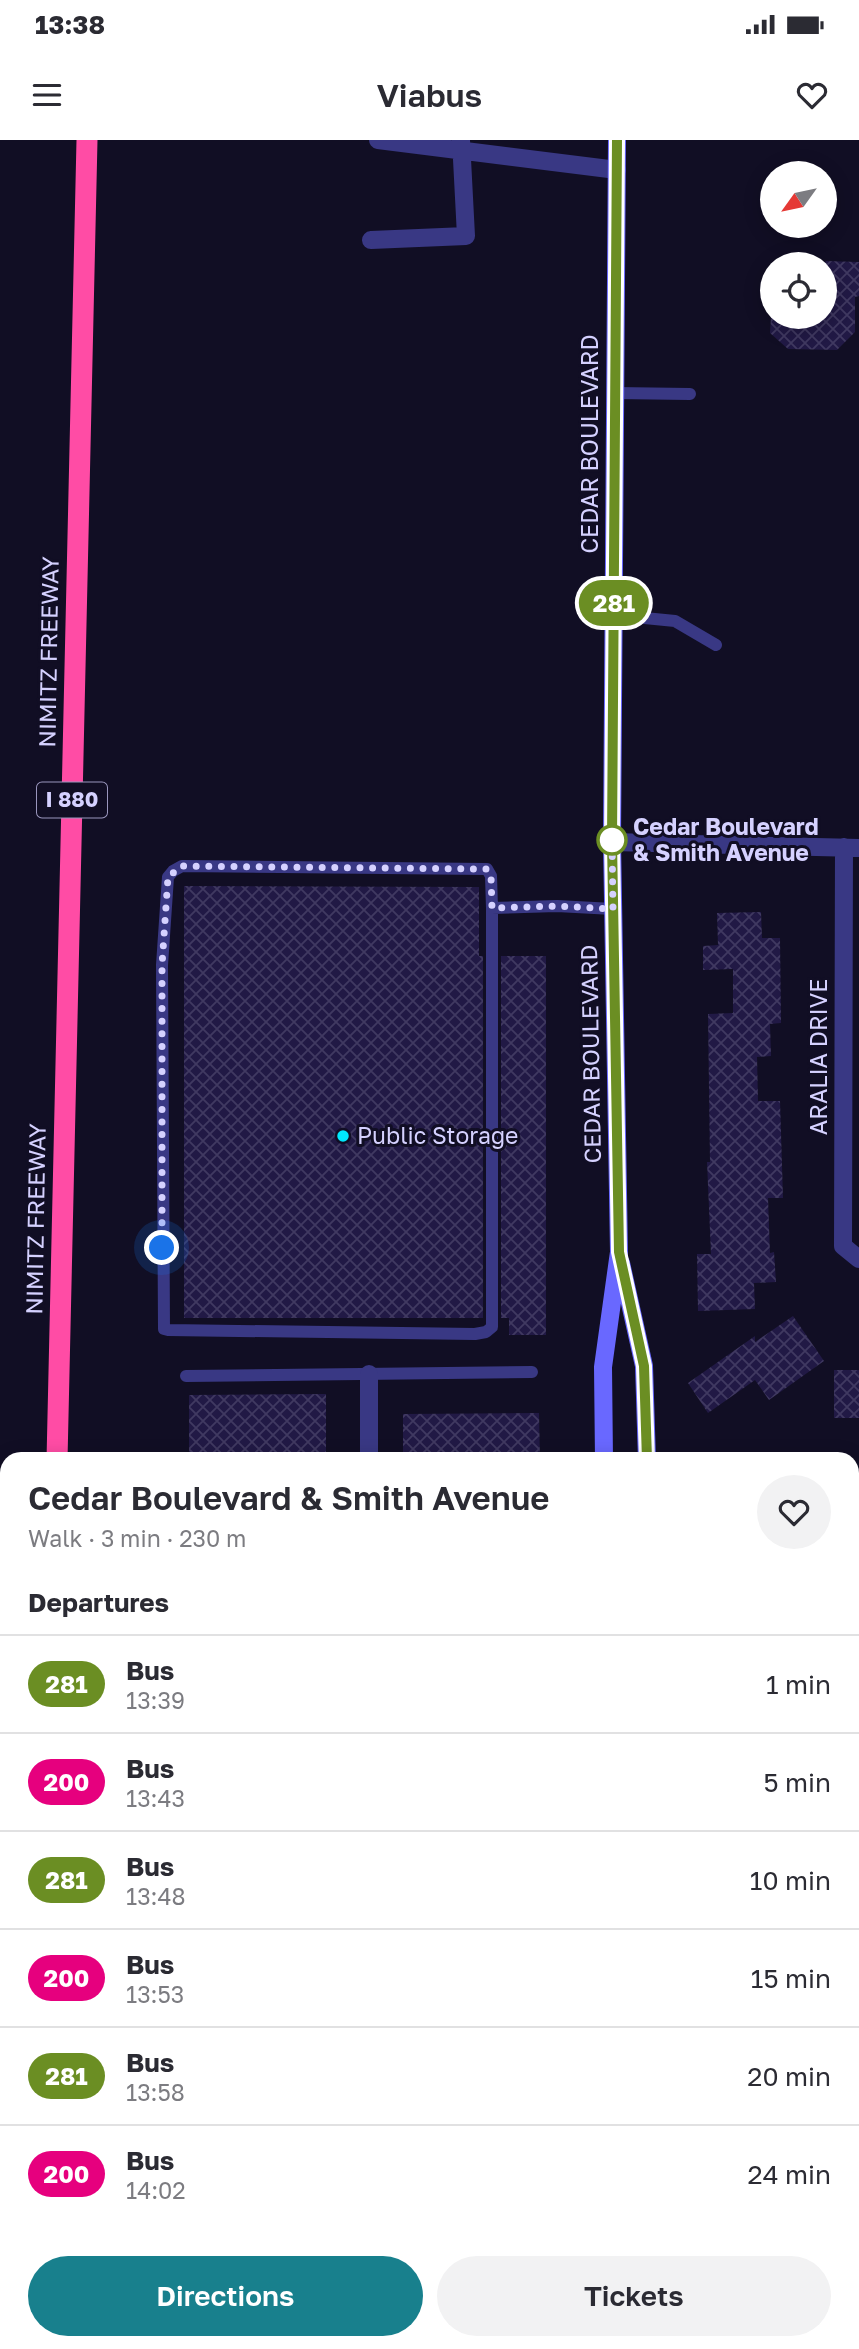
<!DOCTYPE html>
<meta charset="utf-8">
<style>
body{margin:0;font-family:"Golos Text",sans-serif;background:#f2f2f3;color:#2b2b33;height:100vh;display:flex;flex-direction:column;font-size:26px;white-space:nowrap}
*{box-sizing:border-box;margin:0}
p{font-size:23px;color:#7c7c81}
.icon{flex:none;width:38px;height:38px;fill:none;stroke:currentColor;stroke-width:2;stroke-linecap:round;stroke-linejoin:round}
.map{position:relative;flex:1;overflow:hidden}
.drawer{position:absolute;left:0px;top:1312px;width:859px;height:898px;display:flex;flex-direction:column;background:#fff;border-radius:21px 21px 0 0;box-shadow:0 4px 18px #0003}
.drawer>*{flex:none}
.badge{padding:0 14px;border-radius:23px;font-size:24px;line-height:46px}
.needle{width:46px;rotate:237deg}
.fabs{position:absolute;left:760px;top:21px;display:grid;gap:14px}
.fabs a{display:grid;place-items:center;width:77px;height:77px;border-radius:50%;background:#fff;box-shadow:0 4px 18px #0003;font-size:35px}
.you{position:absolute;width:35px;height:35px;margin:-18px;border:5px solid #fff;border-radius:50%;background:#1a73e8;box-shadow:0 0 0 10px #1a73e833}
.map>.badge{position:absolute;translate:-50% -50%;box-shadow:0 0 0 4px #fff}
h2{padding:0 28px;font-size:26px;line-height:63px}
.round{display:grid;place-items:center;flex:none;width:74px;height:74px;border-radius:37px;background:#f2f2f3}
.headline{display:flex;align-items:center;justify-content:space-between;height:119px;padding:0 28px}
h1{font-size:33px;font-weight:600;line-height:52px}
.button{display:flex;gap:14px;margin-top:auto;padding:14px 28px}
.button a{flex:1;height:80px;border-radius:42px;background:#18808d;color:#fff;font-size:28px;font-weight:600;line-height:80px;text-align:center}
.button a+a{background:#f2f2f3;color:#2b2b33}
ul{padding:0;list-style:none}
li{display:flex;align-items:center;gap:21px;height:98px;padding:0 28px;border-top:2px solid #e1e1e2}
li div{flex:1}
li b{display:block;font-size:26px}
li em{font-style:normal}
li .badge{min-width:77px;font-weight:700;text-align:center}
.status{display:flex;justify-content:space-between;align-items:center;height:49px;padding:0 35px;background:#fff;direction:ltr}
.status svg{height:19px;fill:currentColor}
header{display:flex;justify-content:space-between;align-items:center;height:91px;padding:0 28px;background:#fff;font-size:32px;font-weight:600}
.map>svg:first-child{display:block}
</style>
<div class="status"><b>13:38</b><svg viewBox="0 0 49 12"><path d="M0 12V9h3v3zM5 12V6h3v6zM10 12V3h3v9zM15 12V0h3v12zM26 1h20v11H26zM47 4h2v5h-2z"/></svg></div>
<header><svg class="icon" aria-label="menu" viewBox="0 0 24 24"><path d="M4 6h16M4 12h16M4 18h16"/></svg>Viabus<svg class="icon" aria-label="heart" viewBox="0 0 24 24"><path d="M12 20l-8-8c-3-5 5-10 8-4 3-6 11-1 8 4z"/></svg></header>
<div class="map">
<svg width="859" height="2209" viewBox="0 0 859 2209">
<defs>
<pattern id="building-cross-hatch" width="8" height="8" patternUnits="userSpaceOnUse" patternTransform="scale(1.75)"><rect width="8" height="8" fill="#211945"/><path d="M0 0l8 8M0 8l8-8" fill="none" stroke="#403961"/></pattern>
</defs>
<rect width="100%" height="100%" fill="#110e24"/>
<path fill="url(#building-cross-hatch)" d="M826,121L859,122V156L855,157V192L837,210L788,209L770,193L771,177H824V125Z
M184,746L479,747V816H483V1178H184Z
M761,772L762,798H780L781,883L770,884L771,916L757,917L758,961H780L783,1058H768L770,1113L774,1112L776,1142L754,1143L755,1169L698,1171L697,1114H711L707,1022H710L708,874L733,873V829L703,830V806L718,805L717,773Z
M501,816H546V1195H509V1178H501Z
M793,1176L824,1221L769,1260L755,1240L708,1273L688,1243L755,1196V1202Z
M834,1230H859V1278H834Z
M326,1254V1315L189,1316V1255Z
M539,1273L540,1320H403V1274Z"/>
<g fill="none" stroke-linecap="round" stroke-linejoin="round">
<path stroke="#2cb8ad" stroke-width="4.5" stroke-dasharray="3.5 5" stroke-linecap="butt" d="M166,2203V2209"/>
<path stroke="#393884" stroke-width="12" d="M615,253L690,254
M614,475L675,481L716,505
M492,768L491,736L487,729L182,726L173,731L168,737L162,825L164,1189L168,1190L475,1194L486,1192L492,1187V768L557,766L613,769
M186,1236L532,1232"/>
<path stroke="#393884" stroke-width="18" d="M378,0L617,30
M371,100L466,96L461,0
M612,702L859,708
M844,707L843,1106L859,1119
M369,1320V1234
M376,2203V2209"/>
<path stroke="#6968ff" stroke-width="18" d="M621,1123L644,1226L647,1320
M604,1320L603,1227L619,1112L612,701L617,0
M629,2203V2209
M673,2203V2209"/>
<path stroke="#ff4ca5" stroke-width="21" d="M57,1320L87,0
M9,2209L10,2203"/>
</g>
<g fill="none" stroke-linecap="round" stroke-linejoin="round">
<defs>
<path id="line" d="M617,0L612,701L619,1112L644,1226L647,1320"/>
</defs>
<use href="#line" stroke="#fff" stroke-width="16"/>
<use href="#line" stroke="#6b8e23" stroke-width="10"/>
<path stroke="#d5d1ff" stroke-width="7" stroke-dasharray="0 12.6" d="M162,1108V825L168,737L182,726L486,729L491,736L492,768L557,766L613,769L612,700"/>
</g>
<circle fill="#fff" stroke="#6b8e23" stroke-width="3.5" cx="612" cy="700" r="14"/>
<circle fill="#00e7fc" stroke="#110e24" stroke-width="2.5" cx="343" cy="996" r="7"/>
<g text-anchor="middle" stroke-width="6" stroke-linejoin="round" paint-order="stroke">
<rect fill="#110e24" stroke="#9a96bd" stroke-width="2" x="37" y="642.5" width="70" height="35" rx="5"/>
<g font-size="21" font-weight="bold" fill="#d5d1ff">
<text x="72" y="667">I 880</text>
</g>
<g font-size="23" fill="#d5d1ff" stroke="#110e24">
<text transform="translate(590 304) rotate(-90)" y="8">CEDAR BOULEVARD</text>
<text transform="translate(49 512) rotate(-89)" y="8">NIMITZ FREEWAY</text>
<text transform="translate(591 914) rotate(-91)" y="8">CEDAR BOULEVARD</text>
<text transform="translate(819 917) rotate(-90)" y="8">ARALIA DRIVE</text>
<text transform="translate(36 1079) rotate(-89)" y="8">NIMITZ FREEWAY</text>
</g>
<g font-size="23" font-weight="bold" fill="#d5d1ff" stroke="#110e24" text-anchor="start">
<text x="633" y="695">Cedar Boulevard<tspan x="633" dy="26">&amp; Smith Avenue</tspan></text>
</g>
<g font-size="23" fill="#d5d1ff" stroke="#110e24" text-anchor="start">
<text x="357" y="1004">Public Storage</text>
</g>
</g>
</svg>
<div class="fabs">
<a><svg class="needle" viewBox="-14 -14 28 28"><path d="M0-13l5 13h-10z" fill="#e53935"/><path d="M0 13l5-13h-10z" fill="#7c7c81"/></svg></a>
<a><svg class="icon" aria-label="locate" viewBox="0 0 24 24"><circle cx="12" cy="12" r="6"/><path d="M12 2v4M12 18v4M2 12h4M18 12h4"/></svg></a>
</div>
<div class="you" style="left:162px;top:1108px"></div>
<b class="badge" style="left:614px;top:463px;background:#6b8e23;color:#fff">281</b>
<section class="drawer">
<div class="headline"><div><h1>Cedar Boulevard &amp; Smith Avenue</h1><p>Walk · 3 min · 230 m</p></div><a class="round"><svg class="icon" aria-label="heart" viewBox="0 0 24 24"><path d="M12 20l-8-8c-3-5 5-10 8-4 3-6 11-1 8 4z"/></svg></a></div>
<h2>Departures</h2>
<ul>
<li><span class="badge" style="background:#6b8e23;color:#fff">281</span><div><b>Bus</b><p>13:39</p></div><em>1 min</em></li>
<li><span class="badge" style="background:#e6007e;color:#fff">200</span><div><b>Bus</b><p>13:43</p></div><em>5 min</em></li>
<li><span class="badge" style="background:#6b8e23;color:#fff">281</span><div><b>Bus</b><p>13:48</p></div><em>10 min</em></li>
<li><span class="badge" style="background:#e6007e;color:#fff">200</span><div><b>Bus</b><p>13:53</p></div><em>15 min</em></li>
<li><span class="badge" style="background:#6b8e23;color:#fff">281</span><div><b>Bus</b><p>13:58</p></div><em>20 min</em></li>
<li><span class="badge" style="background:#e6007e;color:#fff">200</span><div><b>Bus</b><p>14:02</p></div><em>24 min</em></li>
</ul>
<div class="button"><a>Directions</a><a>Tickets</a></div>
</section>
</div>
